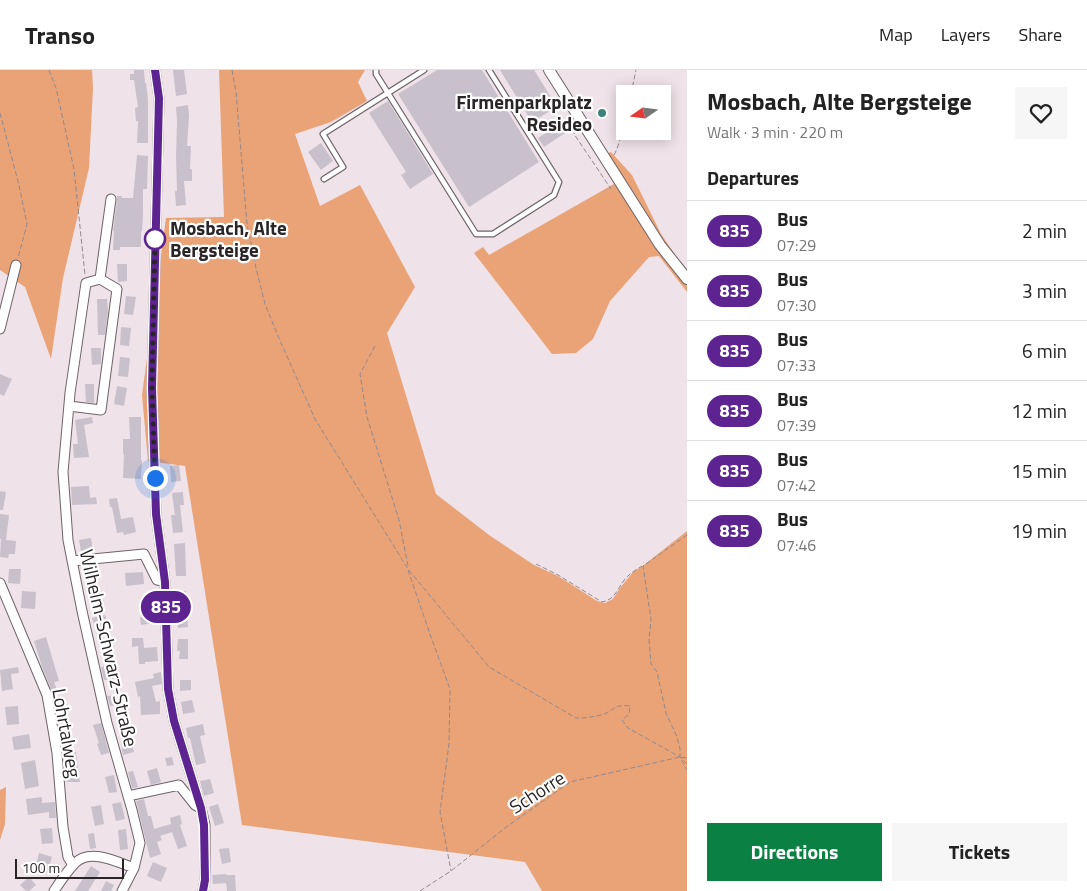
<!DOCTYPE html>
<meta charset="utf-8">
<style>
body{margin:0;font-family:"Titillium Web",sans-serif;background:#f6f6f6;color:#222;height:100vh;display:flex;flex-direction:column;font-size:19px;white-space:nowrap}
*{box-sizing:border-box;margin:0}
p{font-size:16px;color:#767676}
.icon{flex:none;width:28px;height:28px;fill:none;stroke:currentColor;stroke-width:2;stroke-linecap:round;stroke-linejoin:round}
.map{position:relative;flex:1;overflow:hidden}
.drawer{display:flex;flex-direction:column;background:#fff;width:400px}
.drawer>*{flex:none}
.badge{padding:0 10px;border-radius:16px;font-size:18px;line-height:32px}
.needle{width:32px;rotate:256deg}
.controls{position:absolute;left:616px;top:15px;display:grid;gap:10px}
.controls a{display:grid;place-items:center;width:55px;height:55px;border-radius:0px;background:#fff;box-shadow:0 2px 12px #0003;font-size:25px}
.scale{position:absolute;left:15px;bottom:12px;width:109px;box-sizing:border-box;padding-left:5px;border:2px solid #292426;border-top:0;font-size:14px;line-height:18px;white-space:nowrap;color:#292426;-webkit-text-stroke:4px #fff;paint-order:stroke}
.you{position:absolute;width:25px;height:25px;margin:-12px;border:4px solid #fff;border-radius:50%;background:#1a73e8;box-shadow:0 0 0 8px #1a73e833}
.map>.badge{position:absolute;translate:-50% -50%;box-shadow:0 0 0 2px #fff}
h2{padding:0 20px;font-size:19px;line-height:45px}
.round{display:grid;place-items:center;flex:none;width:52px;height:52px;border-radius:0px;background:#f6f6f6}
.head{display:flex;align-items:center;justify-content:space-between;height:85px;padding:0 20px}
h1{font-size:24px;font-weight:700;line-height:38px}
.action{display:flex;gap:10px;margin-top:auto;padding:10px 20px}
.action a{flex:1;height:58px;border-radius:0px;background:#0b8043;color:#fff;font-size:20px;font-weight:700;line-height:58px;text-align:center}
.action a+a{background:#f6f6f6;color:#222}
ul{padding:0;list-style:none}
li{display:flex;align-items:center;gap:15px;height:60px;padding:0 20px;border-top:1px solid #e0e0e0}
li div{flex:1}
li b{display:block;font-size:19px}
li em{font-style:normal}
li .badge{min-width:55px;font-weight:700;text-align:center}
header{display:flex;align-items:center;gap:30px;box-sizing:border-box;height:70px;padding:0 25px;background:#fff;border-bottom:1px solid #e0e0e0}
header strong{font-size:24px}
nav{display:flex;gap:28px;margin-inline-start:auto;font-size:18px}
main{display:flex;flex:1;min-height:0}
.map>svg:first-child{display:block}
</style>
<header>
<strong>Transo</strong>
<nav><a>Map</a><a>Layers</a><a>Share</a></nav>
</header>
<main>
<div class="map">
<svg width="687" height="821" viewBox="0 0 687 821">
<rect width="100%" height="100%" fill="#efe2e8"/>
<path fill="#e9a376" d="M0,0H92L93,18L89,98L63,208L51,289L25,217L0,200Z
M219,0H365L358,12L367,31L331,52L295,64L320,136L360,115L415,217L387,263L436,424L489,465L534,495L558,506L597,531L605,533L613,529L620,518L633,502L644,495L687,461V821H542L525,792L242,755L185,396L148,391L142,325L166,148L224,147Z
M611,82L632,105L661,164L687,202V222L659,186L649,187L610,231L593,269L576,283L552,284L474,183L483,177L489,185L614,114L598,87Z
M6,717L5,754L0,770V720Z"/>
<path fill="#c8c0cb" d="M134,0H144L145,13H146L148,30V73H137L138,51H136L135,38L138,37L134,10H130V4H134Z
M173,0H184L187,24L176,26Z
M437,0H482L539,92L469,137L398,24Z
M500,0H534L559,40L552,45L550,41L532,52Z
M388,31L433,104L410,119L401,105L406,102L369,43Z
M188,35L189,46L187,76H191L190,99H192V111H184L186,135L176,136L175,121H177L176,87L177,51L176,37Z
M565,50L571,59L544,77L538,68Z
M321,73L333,91L321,100L308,82Z
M137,85L148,86L147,119H143V144L142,161H141V177H120V180H113L114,161H113L117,130V126H122V128H133Z
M117,194H127V211L118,212Z
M126,226L136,227L133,245L124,244Z
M97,229H107L108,242L105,265H98Z
M121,257L131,258L129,276L120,275Z
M91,278H101V294L92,295Z
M120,287L130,288L128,307L118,306Z
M0,304L12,309L4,326L0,324Z
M85,314H94V333L86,332Z
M117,316L127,318L124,336L114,334Z
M92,347L93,353L84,355L89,387L74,388L73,374H78L75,350Z
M129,347H141V390H142L141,409L123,408L124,384H123V369H130Z
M179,395L181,411L171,412L170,396Z
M89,416L90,428L96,427L97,434L72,435L71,417Z
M0,421L6,422L3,440H0Z
M183,422L184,435H180L183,462L173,463L171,445H175L172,423Z
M117,428L121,449L133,447L136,462L124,465L123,462L117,463L112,437H110L109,429Z
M0,444L9,445L6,470L16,471L15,484H9L8,488L0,487L1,469H0Z
M91,468L93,480L81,481L79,470Z
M185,473L186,506H176L174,474Z
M9,499H21L20,514L8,513Z
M143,502L144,514L126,516L125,503Z
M22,521L36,522L35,539L21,538Z
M176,521H186L188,557L178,558Z
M105,545L109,557L96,561L92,548Z
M152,546L153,553L141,555L140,547Z
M46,567L59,611L54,612L57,620L52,622L42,597L34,571Z
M132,568H143L144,578L157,577L158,591L145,592V594H139L138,576L132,577Z
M178,569H188V589H179L180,581H177Z
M112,595L114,609L104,610L101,597Z
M18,597L19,603L11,604L13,619L2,621L0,600Z
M161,602L162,614L152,616L156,632L160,631V644L141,645L140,626L138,627L135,612L154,608L153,604Z
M180,610H191V620L180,621Z
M117,625L118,635L110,636L107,626Z
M192,630L195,642L183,644L181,632Z
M18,636L19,654L7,655L5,637Z
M101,653L109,683L101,685L97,674L99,673L93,655Z
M203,654L205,665L200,666L206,693L196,695L190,668H188L186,658Z
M29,664L31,678L14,680L12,667Z
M131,671L134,682L123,685L121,673Z
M76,682L80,712H66L63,684Z
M172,687L174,695L167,696L165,688Z
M35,690L39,716L25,719L21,693Z
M157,698L161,712L151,715L147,701Z
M133,701L138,717L132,718L128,702Z
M114,705L117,722L109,723L105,707Z
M210,709L214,723L204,726L200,711Z
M42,727V733L55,732L56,748H49V742L28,745L26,729Z
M144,729L148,746H151L154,759L171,754L170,748L180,745L182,754L180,755L187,776L178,779L172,762L160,766L162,770L157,772L161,784L150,788L136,731Z
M121,732L125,749L116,751L112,734Z
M218,734L224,753L215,756L209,737Z
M101,735L104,754L95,756L91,737Z
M52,758L53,773L42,774L40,759Z
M126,759L128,779L120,780L118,760Z
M94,763L96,778L90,779L88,764Z
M229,778L231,792L222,794L219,779Z
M39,783L52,787L47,803L35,799Z
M153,792L167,798L161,812L147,806Z
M91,796L100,802L88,821H75Z
M226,804V805H235L236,821H227L226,813L213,814L212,805Z
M29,807L36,815L29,821H26L20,815Z
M106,811L114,815L111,821H101Z"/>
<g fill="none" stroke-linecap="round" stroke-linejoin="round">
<defs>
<path id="service" d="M376,0V4L476,164H493L554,125L559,112L489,0
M324,109L343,97L323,64L424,0"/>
<path id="minor" d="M155,0L159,28L152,318L156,444L165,512L168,619L174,651L201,738L205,755V810L203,821
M100,209L111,129
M0,259L16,195
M69,336L101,340L117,219L100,209L86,213L70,323L63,402L68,470L82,541L107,653L132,740L140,773L134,798L122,821
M72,491L144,484L157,510L165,512
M0,513L47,625L57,683L63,757L68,787L73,795
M128,726L179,715L195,735L200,738
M54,821C60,812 67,801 75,793C91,778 117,792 134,798"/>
<path id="tertiary" d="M549,0L660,175L687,209"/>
</defs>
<use href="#service" stroke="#6e6368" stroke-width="7"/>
<use href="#minor" stroke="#6e6368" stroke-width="11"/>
<use href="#tertiary" stroke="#6e6368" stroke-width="12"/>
<path stroke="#92898d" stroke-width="1" stroke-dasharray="5 2.5" stroke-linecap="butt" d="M49,0L56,18L74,99L85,205
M232,0L236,22L247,154L256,198L265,234L278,266L315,349L408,499L489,597L576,648C585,648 595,647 604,644C616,639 615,634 630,636L629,644L622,650L628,658L680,687L687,694
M631,24L636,0
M0,43L19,115L27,154L18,188
M575,59L574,64L611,119
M614,85L617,79L625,53
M375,276L360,304L367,347L399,450L408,496
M687,465L643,496L651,549L649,569L651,594L657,602L666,643L677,667L680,679V687L687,700
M536,494L558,505L602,532C616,529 617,519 625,509C630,503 636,500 642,496
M408,500L431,567L450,619L449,674L440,742L451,801
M420,821L451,801L505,758L570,712L680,687L687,688"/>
<use href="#service" stroke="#fff" stroke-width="4.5"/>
<use href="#minor" stroke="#fff" stroke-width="9"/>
<use href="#tertiary" stroke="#fff" stroke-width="10"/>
</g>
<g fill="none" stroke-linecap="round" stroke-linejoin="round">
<defs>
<path id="line" d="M155,0L159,28L152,318L156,444L165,512L168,619L174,651L201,738L204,755L205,810L203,821"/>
</defs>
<use href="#line" stroke="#fff" stroke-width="11"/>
<use href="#line" stroke="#5d2491" stroke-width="8"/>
<path stroke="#292426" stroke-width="5" stroke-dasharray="0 9" d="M155,408L152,318L155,169"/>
</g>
<circle fill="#3c837c" stroke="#fff" stroke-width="2" cx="602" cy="43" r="5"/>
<circle fill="#fff" stroke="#5d2491" stroke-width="2.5" cx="155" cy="169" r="10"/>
<g text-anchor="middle" stroke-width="4.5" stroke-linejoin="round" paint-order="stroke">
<g font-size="19" font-weight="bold" fill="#292426" stroke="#fff" text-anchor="end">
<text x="592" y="39">Firmenparkplatz<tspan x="592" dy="22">Resideo</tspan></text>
</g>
<g font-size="19" font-weight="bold" fill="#292426" stroke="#fff" text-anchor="start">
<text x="170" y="165">Mosbach, Alte<tspan x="170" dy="22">Bergsteige</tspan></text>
</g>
<g font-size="19" fill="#292426" stroke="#fff">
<text transform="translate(109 578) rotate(77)" y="7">Wilhelm-Schwarz-Straße</text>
<text transform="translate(67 663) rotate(80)" y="7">Lohrtalweg</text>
<text transform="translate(537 722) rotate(-33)" y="7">Schorre</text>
</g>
</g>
</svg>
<div class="controls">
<a><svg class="needle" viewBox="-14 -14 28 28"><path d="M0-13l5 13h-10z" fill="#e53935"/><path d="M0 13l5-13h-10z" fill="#767676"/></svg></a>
</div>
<div class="scale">100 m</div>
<div class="you" style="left:155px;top:408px"></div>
<b class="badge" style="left:166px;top:537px;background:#5d2491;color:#fff">835</b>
</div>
<section class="drawer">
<div class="head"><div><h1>Mosbach, Alte Bergsteige</h1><p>Walk · 3 min · 220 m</p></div><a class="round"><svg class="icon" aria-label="heart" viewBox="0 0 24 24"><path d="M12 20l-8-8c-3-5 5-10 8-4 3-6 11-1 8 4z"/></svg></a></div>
<h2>Departures</h2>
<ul>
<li><span class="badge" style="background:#5d2491;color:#fff">835</span><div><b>Bus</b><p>07:29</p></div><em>2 min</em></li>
<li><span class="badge" style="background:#5d2491;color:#fff">835</span><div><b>Bus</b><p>07:30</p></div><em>3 min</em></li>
<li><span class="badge" style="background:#5d2491;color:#fff">835</span><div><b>Bus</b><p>07:33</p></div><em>6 min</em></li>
<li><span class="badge" style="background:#5d2491;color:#fff">835</span><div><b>Bus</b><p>07:39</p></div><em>12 min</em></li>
<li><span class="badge" style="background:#5d2491;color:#fff">835</span><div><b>Bus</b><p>07:42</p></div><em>15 min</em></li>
<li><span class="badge" style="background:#5d2491;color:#fff">835</span><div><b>Bus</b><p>07:46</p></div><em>19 min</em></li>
</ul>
<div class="action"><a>Directions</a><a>Tickets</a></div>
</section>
</main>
